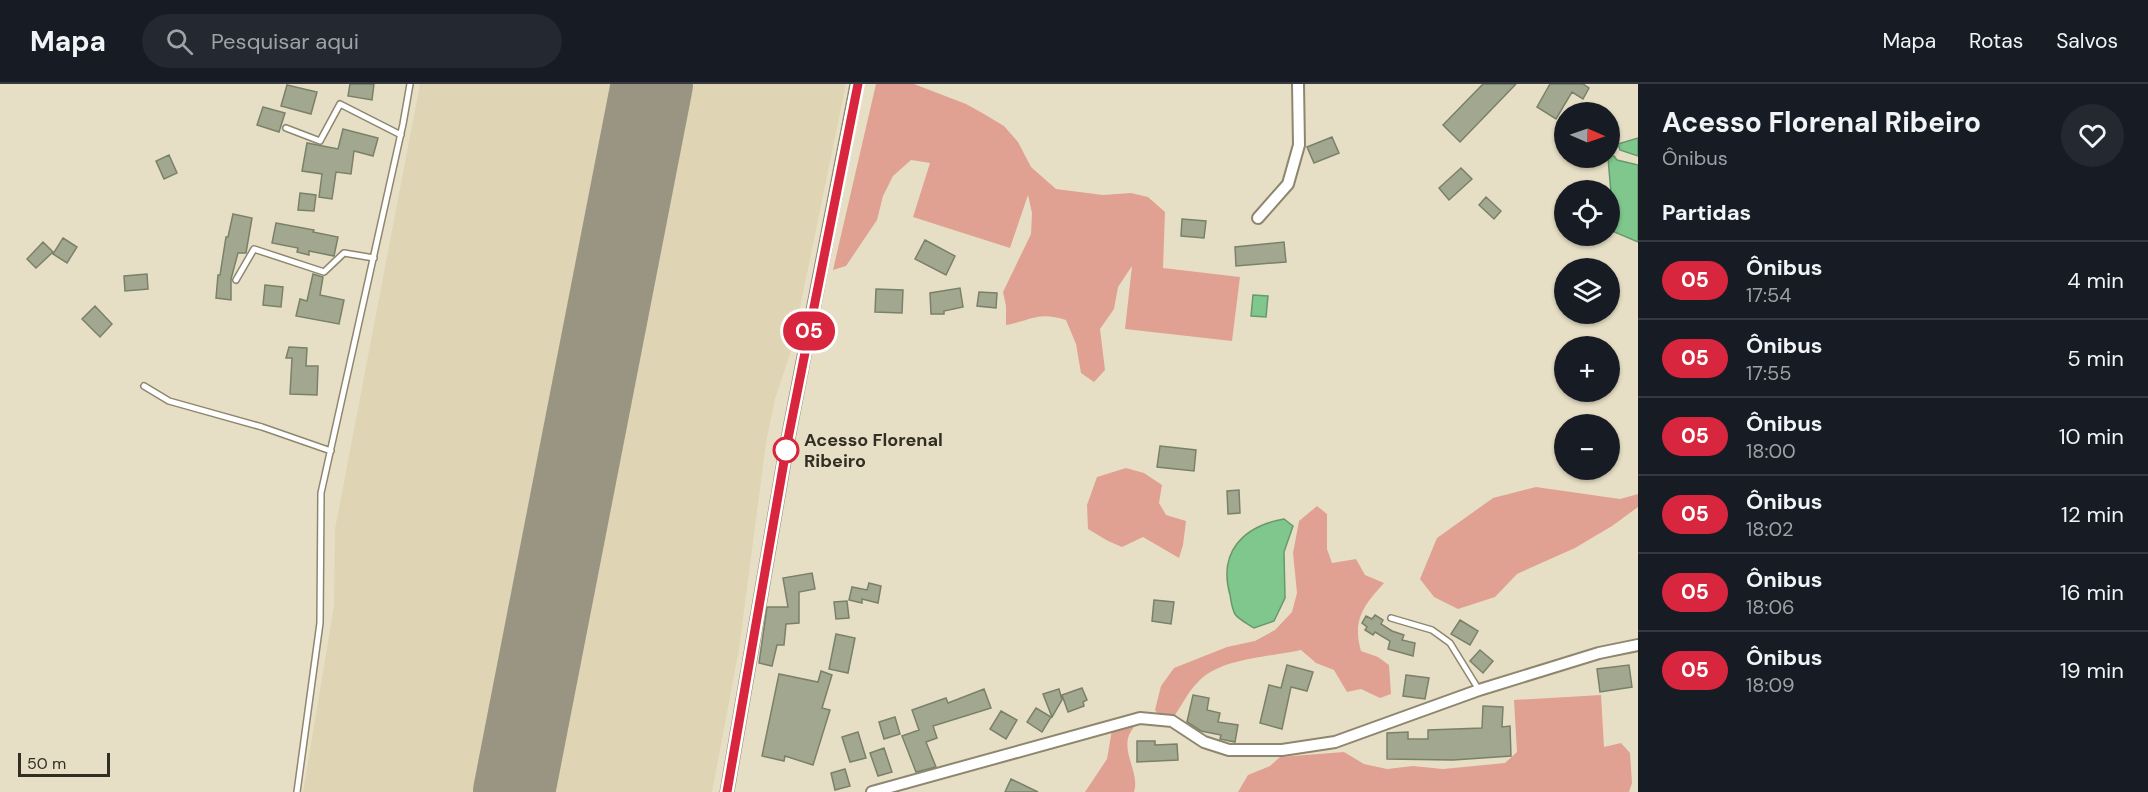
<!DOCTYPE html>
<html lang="pt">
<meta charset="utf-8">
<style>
body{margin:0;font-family:"DM Sans",sans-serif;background:#242831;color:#f1f3f6;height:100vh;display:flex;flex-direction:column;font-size:22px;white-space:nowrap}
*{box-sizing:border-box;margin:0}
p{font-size:20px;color:#9ea1a6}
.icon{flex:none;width:33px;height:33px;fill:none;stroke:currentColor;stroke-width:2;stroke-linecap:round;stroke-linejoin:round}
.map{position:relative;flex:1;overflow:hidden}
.side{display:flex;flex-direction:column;background:#171b24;width:510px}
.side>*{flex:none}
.badge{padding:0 12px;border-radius:20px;font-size:21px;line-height:39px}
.needle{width:39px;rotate:92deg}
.controls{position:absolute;left:1554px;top:18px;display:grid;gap:12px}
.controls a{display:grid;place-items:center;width:66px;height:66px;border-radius:50%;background:#171b24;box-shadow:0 2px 4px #0004;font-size:30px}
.scale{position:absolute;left:18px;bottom:15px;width:92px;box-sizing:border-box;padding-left:6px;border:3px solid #312e24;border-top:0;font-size:16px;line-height:21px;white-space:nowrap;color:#312e24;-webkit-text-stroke:4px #e7dfc5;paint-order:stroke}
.map>.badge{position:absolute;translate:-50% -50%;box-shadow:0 0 0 3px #fff}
h2{padding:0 24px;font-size:22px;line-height:54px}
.round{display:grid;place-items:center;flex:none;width:63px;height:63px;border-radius:32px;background:#242831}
.overview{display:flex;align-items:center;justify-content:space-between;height:102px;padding:0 24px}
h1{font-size:28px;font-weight:700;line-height:45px}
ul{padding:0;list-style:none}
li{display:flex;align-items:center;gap:18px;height:78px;padding:0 24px;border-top:2px solid #363941}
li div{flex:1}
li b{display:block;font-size:22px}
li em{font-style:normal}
li .badge{min-width:66px;font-weight:700;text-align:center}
header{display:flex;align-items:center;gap:36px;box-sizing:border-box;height:84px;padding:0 30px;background:#171b24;border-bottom:2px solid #363941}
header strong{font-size:28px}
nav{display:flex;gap:33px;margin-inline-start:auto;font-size:21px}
.search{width:420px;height:54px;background:#242831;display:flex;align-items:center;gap:15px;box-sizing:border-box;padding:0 21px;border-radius:33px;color:#9ea1a6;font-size:22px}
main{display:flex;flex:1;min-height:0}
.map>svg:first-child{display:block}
</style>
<header>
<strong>Mapa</strong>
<div class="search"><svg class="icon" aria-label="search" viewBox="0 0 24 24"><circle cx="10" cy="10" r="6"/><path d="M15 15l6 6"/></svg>Pesquisar aqui</div>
<nav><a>Mapa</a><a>Rotas</a><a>Salvos</a></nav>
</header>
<main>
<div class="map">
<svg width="1638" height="708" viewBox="0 0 1638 708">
<rect width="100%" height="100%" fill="#e7dfc5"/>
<path fill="#dfd4b3" d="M420,0H846L791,267L775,315L766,359L739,565L712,708H303L334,522L335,445Z"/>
<path fill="#e0a192" d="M876,0H914L966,20L984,30L1004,42L1018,58L1031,83L1056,105L1103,111L1131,109L1148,113L1165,128L1163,184L1240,193L1232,257L1125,245L1132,182L1118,203L1114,225L1100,245L1105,286L1094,298L1081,289L1076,260L1066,236C1039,227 1032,236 1006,241V222L1003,208L1031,150L1032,129L1028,111L1010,164L913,133L930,79L911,76L893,92L883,112L877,136L846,182L833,186Z
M1126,384L1144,389L1162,401L1159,419L1166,431L1186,437L1183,461L1179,474L1143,453L1122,463L1108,457L1088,445L1087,421L1097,393Z
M1536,403L1620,415L1638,410V423L1612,442L1575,464L1517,490L1495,513L1458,525L1434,513L1420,495L1437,454L1493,414Z
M1317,422L1327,430V465L1332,479L1356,475L1365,491L1384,499C1364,521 1352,536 1361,567L1378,573L1389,581L1391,610L1380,614L1361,605L1347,608L1334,586L1316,579L1301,566C1271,573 1221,574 1199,597C1189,606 1182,621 1175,631L1161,634L1155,626L1161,602L1174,584L1227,563L1255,557L1275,546L1292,528L1297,509L1293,469L1299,437Z
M1601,611L1604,663L1621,659L1630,669L1632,699L1629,708H1238L1248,691L1270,682L1280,673L1344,668L1364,680L1387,685L1413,682L1443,685L1505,679L1517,668L1514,616Z
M1140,634C1136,640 1132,645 1129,651C1122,670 1140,690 1134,708H1085L1107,675L1113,640Z"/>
<path fill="#7fc78c" stroke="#68996d" stroke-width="1.5" d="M1638,54V72L1620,66L1618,60Z
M1610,72H1614L1617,76L1638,81V158L1610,146L1613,132L1608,74Z
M1253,211L1268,212L1266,233L1251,232Z
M1284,435L1293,442L1284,468L1285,514L1274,537L1254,544C1248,540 1238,535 1235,530C1232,525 1231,517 1230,511C1218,468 1243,442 1284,435Z"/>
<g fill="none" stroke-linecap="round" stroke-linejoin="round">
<path stroke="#9a9482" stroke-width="82" d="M514,708L652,0"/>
</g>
<path fill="#a1a88f" stroke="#7a8169" stroke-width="1.5" d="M350,0H374L372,16L348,12Z
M1483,0H1516L1460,58L1443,41Z
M1550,0H1583L1589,4L1583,15L1572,8L1556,35L1537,23Z
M287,1L317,8L311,30L281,22Z
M263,23L285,29L279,48L257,41Z
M343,45L378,54L373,72L354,67L351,90L336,88L332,115L319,113L322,90L302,87L307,59L338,65Z
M1332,53L1339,69L1314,79L1307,63Z
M169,71L177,89L164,95L156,77Z
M1461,84L1472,95L1449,116L1439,104Z
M300,109L316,111L314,127L298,126Z
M1486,113L1501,127L1494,135L1479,121Z
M233,130L252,134L246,169H238L231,195V216L216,214L218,191H220L226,153H228Z
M1182,135L1206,137L1204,154L1181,152Z
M276,139L314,146L313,148L338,153L334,172L309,167V171L297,168L298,164L272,159Z
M63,154L77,163L67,179L53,170Z
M925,156L955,172L946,191L915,175Z
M43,158L53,168L36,184L27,175Z
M1284,158L1286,178L1236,182L1235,163Z
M147,190L148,205L125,207L124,192Z
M313,190L323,193L320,211L344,216L339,240L296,232L300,215L307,217Z
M265,201L283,203L281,223L263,221Z
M960,204L963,223L944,227V230H931L930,209Z
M876,205L903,206L902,229L875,228Z
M979,208L997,209L996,224L977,222Z
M95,222L112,240L100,253L82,235Z
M289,263L307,264L306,282H318L317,311L290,310L292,274H286Z
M1160,362L1196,366L1194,387L1157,383Z
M1239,406L1240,429L1228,430L1227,407Z
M812,489L815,505L799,508V539L786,540L784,561H777L772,582L759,579L767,523H788L783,494Z
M869,499L881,502L878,519L862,515V519L849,516L852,503L867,506Z
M1154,516L1174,518L1171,540L1152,537Z
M847,517L849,534L836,535L834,518Z
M1375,531L1383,536L1381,540L1392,547L1404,551L1402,556L1415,559L1413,572L1388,565L1390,557L1375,548L1373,551L1365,546L1367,543L1362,539L1366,532L1372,535Z
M1460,536L1478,547L1470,561L1451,550Z
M836,550L855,554L848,589L829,585Z
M1480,566L1493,577L1483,589L1470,577Z
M1287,581L1313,588L1307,607L1291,603L1282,645L1260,639L1269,601L1281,604Z
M1629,581L1632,603L1600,608L1597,585Z
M821,587L832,591L822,624L830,626L813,681L785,672L784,677L762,672L779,590L818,598Z
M1406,591L1429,594L1425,615L1403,612Z
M1082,604L1087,616L1083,618L1084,622L1068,628L1062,611Z
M984,605L991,624L933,642L937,654L926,658L936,683L916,688L902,652L919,646L912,626L946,614L948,619Z
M1059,605L1062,616L1052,633L1043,610Z
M1193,611L1209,614L1207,626L1220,629L1218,638L1238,641L1235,658L1220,655L1221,651L1201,647L1187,638Z
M1483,622L1503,623L1502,643L1510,642L1511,672L1453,676L1387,675V649L1408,648V655H1428V646L1482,644Z
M1036,624L1051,633L1042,648L1027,638Z
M1001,627L1017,636L1006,655L990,645Z
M895,633L900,650L884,655L879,638Z
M858,648L866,674L850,678L842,653Z
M1137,657H1155V661L1177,660L1178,676L1137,678Z
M884,664L892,688L878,692L870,669Z
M845,685L850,702L835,706L831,689Z
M1011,695L1038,708H1005Z"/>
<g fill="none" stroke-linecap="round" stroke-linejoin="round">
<defs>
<path id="service" d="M286,44L320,57L340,20L401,51
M236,196L254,165L324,188L344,169L374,174
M144,302L169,317L262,343L331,367
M1391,534L1432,546L1450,559L1479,606
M297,708L320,539L321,409L403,40L410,0"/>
<path id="minor" d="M1258,134L1288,100L1299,61L1298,0
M872,708L1140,634L1172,637L1204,658L1229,666H1282L1335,658L1479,606L1599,569L1638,561"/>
<path id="tertiary" d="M727,708L787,360L857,0"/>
</defs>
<use href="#service" stroke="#8e866e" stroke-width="8"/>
<use href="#minor" stroke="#8e866e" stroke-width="14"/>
<use href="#tertiary" stroke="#8e866e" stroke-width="15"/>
<use href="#service" stroke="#fff" stroke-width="5"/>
<use href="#minor" stroke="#fff" stroke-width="10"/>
<use href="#tertiary" stroke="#fff" stroke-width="12"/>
</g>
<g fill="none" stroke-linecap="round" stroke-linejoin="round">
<defs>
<path id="line" d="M727,708L787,360L858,0"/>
</defs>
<use href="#line" stroke="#fff" stroke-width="14"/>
<use href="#line" stroke="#d7263d" stroke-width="9"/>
</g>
<circle fill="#fff" stroke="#d7263d" stroke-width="3" cx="786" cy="366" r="12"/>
<g text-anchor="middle" stroke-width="4.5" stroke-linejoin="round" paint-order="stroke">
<g font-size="18" font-weight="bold" fill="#312e24" stroke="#e7dfc5" text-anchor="start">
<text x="804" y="362">Acesso Florenal<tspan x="804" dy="21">Ribeiro</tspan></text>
</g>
</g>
</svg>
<div class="controls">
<a><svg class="needle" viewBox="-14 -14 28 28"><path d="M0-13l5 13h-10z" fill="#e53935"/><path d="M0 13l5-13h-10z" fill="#9ea1a6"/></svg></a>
<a><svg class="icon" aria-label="locate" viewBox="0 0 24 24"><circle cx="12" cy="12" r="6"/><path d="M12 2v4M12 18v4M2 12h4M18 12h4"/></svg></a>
<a><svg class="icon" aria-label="layers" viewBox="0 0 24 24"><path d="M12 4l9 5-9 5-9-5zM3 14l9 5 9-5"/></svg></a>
<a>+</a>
<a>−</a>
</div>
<div class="scale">50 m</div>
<b class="badge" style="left:809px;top:247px;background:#d7263d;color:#fff">05</b>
</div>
<section class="side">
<div class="overview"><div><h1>Acesso Florenal Ribeiro</h1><p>Ônibus</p></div><a class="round"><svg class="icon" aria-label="heart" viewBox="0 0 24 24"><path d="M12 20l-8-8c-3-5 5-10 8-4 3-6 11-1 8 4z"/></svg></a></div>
<h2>Partidas</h2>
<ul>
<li><span class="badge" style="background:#d7263d;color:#fff">05</span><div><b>Ônibus</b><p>17:54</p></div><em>4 min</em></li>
<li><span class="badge" style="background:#d7263d;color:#fff">05</span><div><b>Ônibus</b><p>17:55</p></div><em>5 min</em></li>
<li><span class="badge" style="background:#d7263d;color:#fff">05</span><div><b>Ônibus</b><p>18:00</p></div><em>10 min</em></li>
<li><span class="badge" style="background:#d7263d;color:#fff">05</span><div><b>Ônibus</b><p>18:02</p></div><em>12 min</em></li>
<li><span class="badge" style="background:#d7263d;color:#fff">05</span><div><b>Ônibus</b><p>18:06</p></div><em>16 min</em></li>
<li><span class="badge" style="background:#d7263d;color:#fff">05</span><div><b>Ônibus</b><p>18:09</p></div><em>19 min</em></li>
</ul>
</section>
</main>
